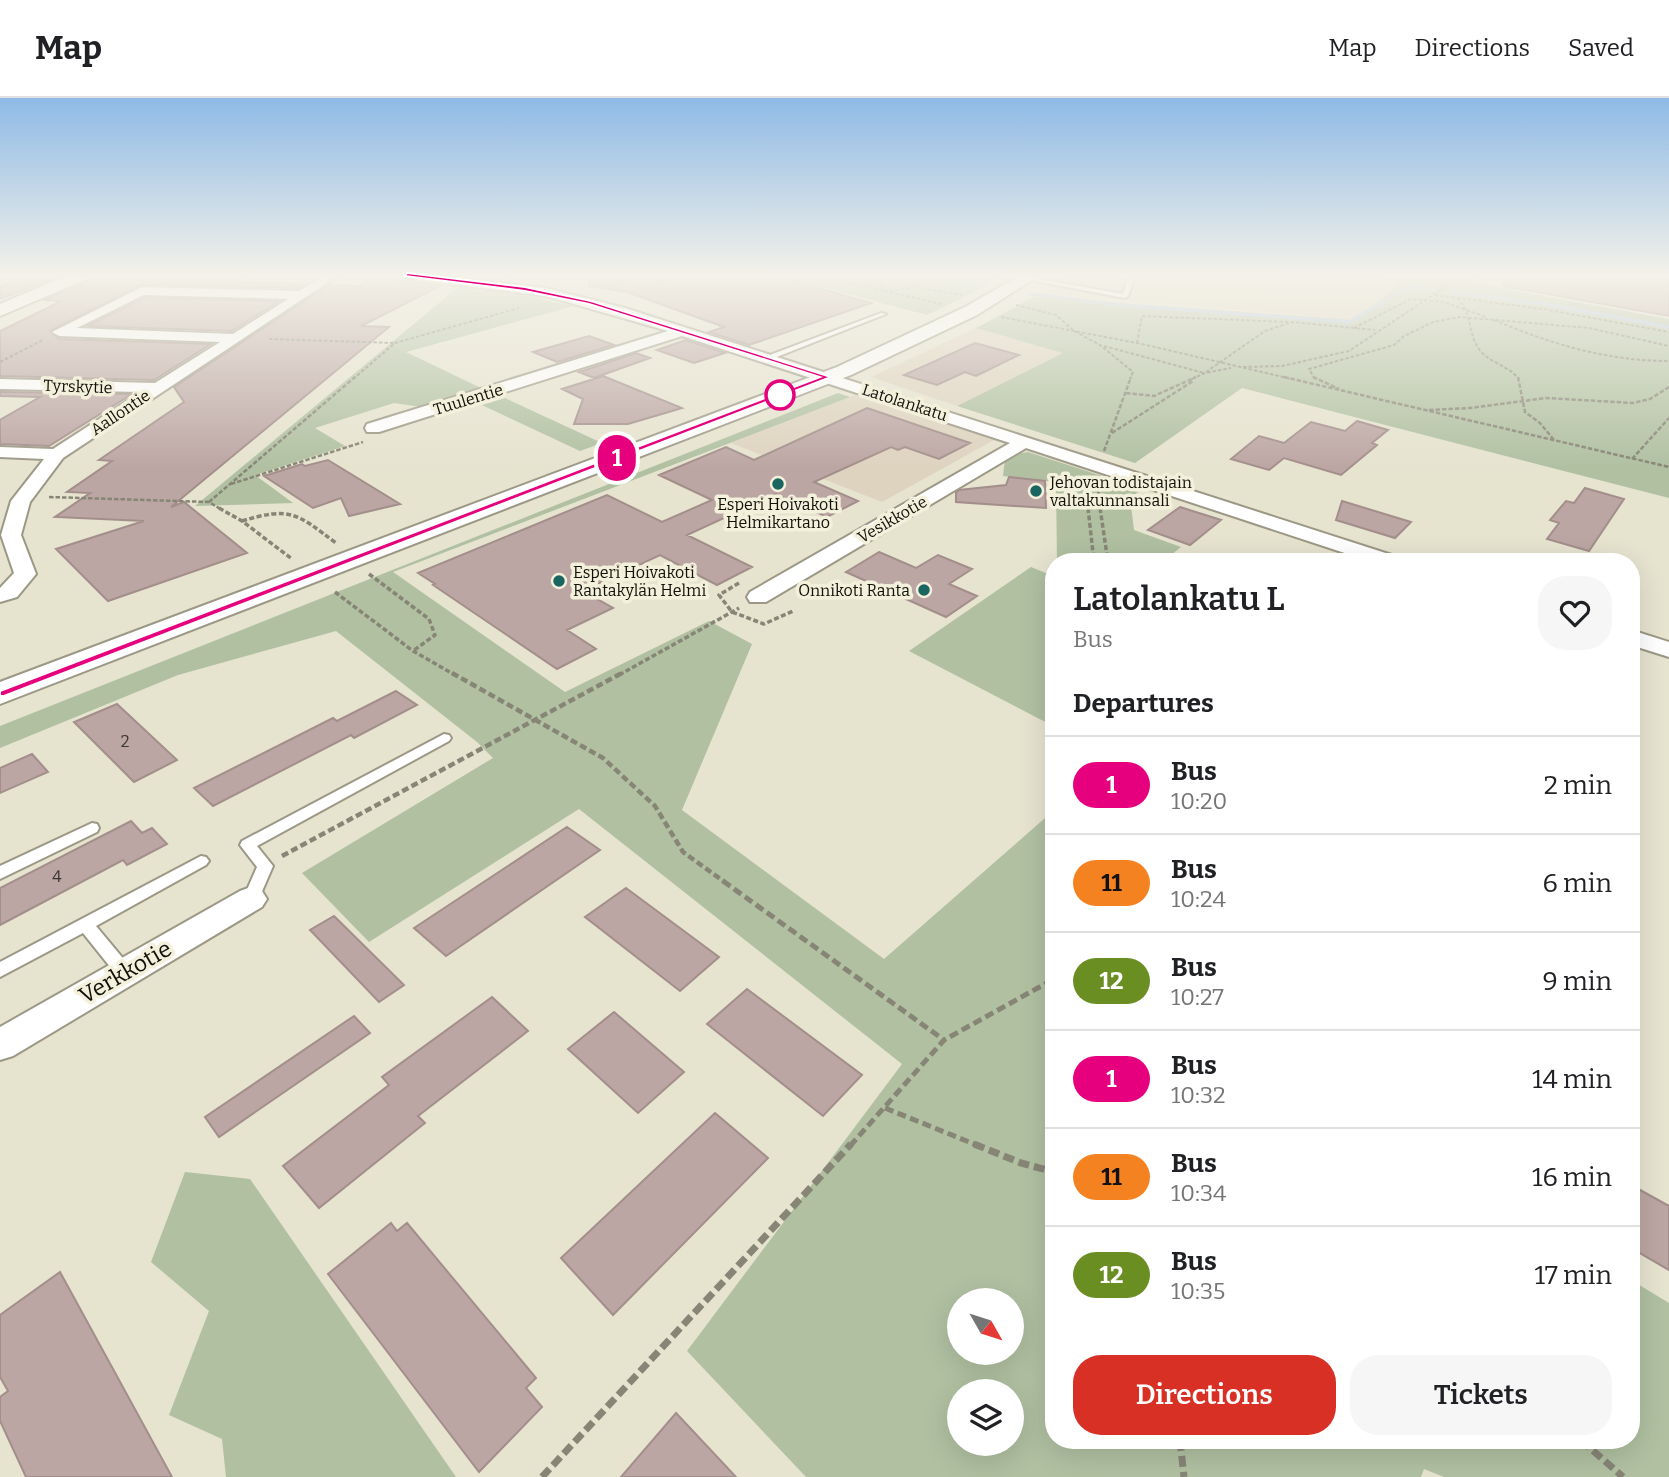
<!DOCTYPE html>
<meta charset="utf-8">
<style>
body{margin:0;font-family:Bitter,serif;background:#f6f6f6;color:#202124;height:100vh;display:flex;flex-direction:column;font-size:26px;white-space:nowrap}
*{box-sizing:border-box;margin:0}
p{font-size:23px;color:#757577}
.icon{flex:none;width:38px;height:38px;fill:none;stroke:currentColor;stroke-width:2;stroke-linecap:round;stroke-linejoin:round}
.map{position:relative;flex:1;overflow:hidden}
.drawer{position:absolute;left:1045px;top:455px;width:595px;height:896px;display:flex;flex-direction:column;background:#fff;border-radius:28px;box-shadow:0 7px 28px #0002}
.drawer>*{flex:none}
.badge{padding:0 14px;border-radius:23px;font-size:24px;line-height:46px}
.needle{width:46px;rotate:129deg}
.fabs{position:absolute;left:947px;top:1190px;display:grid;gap:14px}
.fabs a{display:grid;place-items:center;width:77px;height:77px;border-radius:50%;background:#fff;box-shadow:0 7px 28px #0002;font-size:35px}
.map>.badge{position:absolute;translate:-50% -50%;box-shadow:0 0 0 4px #fff}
h2{padding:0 28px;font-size:26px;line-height:63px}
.round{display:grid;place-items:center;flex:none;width:74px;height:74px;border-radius:28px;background:#f6f6f6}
.head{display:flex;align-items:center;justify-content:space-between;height:119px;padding:0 28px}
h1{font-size:33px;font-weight:600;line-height:52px}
.primary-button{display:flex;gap:14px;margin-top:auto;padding:14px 28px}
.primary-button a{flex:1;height:80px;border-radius:28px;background:#d93025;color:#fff;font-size:28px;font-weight:600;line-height:80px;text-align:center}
.primary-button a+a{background:#f6f6f6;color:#202124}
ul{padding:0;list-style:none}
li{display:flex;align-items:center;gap:21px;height:98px;padding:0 28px;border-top:2px solid #e0e0e0}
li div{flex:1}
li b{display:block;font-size:26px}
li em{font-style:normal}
li .badge{min-width:77px;font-weight:700;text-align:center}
header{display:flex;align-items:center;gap:42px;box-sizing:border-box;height:98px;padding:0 35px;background:#fff;border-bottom:2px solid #e0e0e0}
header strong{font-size:33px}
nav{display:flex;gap:38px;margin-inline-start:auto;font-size:24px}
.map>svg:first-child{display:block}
</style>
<header>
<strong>Map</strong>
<nav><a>Map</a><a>Directions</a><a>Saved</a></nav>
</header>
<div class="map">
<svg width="1669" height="1379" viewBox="0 0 1669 1379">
<rect width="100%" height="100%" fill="#e6e3cf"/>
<path fill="#ded3bf" d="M1064,177H1361L1401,184L1358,222L1041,195Z
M976,230L1065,254L957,308L871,279Z
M855,297L994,342L882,404L731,345Z"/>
<path fill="#b0c0a1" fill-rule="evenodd" d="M776,177H983L994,179L976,193L927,217Z
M1362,177H1478L1469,184L1669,221V400L1242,290L1135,365L957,308L1063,255L976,230L1034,199L1355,222L1401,185Z
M457,190L528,198L574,208L406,254L485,292L428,310L394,305L315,330L345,348L255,377L293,405L195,408Z
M838,295L850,299L393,474L565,594L709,523L752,546L682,712L884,861L1053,713L1054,1342H1631V1182L1669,1205V1379H1444L1424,1371L1421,1379H806L687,1253L902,966L579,711L369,844L302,775L493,660L477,644L336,533L178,577L0,650V628ZM959,1202H1012V1255H959ZM959,1293H1012V1346H959Z
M505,300L602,345L580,353L482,307Z
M1028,354L1142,391L1130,400L1134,432L1181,449L1162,464H1057L1056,384L1003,378L1005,361L1010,357Z
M1031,469L1053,478V628L909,553Z
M185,1074L250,1081L456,1379H226L222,1341L169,1317L209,1213L151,1164Z"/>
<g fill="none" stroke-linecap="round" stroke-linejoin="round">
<path stroke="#abc3e3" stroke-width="3.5" d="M944,177L981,188
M1450,194L1539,205L1669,229
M1030,196L1121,207L1350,224L1409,188L1432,191"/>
</g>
<path fill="#bca6a3" stroke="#a38e8b" stroke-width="2" d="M29,177H62L0,201V189Z
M92,177L243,178L233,184L305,186L298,190L142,186L50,233L59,241L211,246L154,282L0,278V233L62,203L44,202L88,183Z
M590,177H652L654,184L696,177H772L871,205L749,247L709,234L724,229L627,194L589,188Z
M1504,177H1669V218L1503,188Z
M373,179L440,188L361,228L389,229L171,409L184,404L247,455L108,503L56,451L144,423L55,419L90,395L67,394L112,363L99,362L184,304L174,289L329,187L359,188Z
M145,200L279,203L232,233L87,228Z
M589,238L614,247L557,264L533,254Z
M686,242L725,255L694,265L657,252Z
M975,245L1019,257L976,278L965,274L937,287L904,277Z
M636,255L650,260L594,280L579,274Z
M603,278L682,310L628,326H574L583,301L562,291Z
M0,294L132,296L49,348L0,346V322L40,299L0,298Z
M867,310L970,345L939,361L905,349L898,352L891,349L814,384L858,403L827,419L776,396L687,437L752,469L717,487L660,457L583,493L613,510L567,532L596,551L557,571L433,487L435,486L418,475L607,397L662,424L712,402L659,377L726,349L754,362Z
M1357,323L1388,332L1372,345L1377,347L1341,377L1284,360L1269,372L1231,361L1259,338L1284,345L1311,324L1345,333Z
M328,362L400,406L349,418L341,400L313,410L264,378L302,366L305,368Z
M1009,379L1045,383L1046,410L956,404V395L959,392L1006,387Z
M1585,390L1624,401L1589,453L1547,441L1559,425L1550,422L1566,403L1574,405Z
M1342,403L1411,424L1395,440L1336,422Z
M1180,409L1221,422L1190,447L1148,432Z
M879,454L916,470L938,457L972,471L949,486L977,498L946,519L846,474Z
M396,593L417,607L354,640L351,637L213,708L194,690L333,620L337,623Z
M117,606L177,662L134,684L74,624Z
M32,656L48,674L0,695V670Z
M131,723L142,735L152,730L167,746L127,767L123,762L0,827V790Z
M567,729L600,752L446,858L414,830Z
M626,790L719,859L680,893L585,819Z
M334,818L404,887L379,904L310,832Z
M747,891L862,977L823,1018L707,926Z
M492,899L528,933L418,1018L425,1025L319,1110L283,1068L389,987L382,979Z
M614,914L684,974L638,1015L568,951Z
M354,918L370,935L219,1039L205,1019Z
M715,1015L768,1060L613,1217L561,1160Z
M1631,1087L1669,1108V1172L1631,1150Z
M391,1125L397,1133L407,1125L536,1280L526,1290L542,1309L479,1374L328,1176Z
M60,1174L172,1379H26L0,1323V1299L8,1293L0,1279V1217Z
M676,1315L736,1379H621Z"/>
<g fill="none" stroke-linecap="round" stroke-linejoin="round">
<defs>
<path id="lane" d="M1129,177H1135L1128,198L1125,200L1025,181L1028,179L1123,196Z
M881,215L886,216L769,262L762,260Z
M444,636L449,637L451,640L449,643L257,748L273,768L257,805H245L243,801L257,769L240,747L242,743Z
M92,725L97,726L99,730L97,734L0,781V768Z
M201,758L206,759L209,763L206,767L96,828L131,870L133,875L131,880L125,882L119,880L83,835L0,879V864Z"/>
<path id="street" d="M325,177H339L63,360L30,404L21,437L36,476L17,499L0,504V490L14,475L1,437L11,403L44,361L0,359V349L53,351L141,294L0,291V281L155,285L220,244L59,238L52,234L142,189L299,193ZM144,197L288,201L233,236L77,230Z
M401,177H433L546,190L625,210L1401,460L1404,464H1372L1026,350L766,504H750L747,499L750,494L1010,345L682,238L379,334H367L365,330L367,326L668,233L546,198L407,181Z
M1631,532L1669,544V559L1631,547Z
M251,789L262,793L267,801L262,809L13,958L0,962V929L240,793Z"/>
<path id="secondary" d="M68,177H89L87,181L0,218V206Z
M1021,177H1040L977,217L851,277L0,606V584L837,269L965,209Z"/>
</defs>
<use href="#lane" stroke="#9c9886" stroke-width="4"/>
<use href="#street" stroke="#9c9886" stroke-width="4"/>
<use href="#secondary" stroke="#9c9886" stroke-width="4"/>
<path stroke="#878576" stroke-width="2" stroke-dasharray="3.5 2" stroke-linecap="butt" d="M371,177L390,178
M815,177L941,206
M863,177L882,185L883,194
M1401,177L1447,187
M599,189L648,177
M884,194L914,189L962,197
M1435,197L1543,211L1669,234
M1457,200C1473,215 1467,234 1479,251C1489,265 1508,267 1519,281
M1016,207L1056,217L1074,233L1100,247L1133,274L1130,281
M1001,219L1142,246L1292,281
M1494,222C1551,246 1607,263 1669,263
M1354,230L1411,201L1444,204L1486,219
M269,241L395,245
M1137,245L1142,218L1288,224
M1104,248L1204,275
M0,264L43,242
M1243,269L1282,268L1349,253L1463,177
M1206,274L1265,233L1292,224L1375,232
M353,281L395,245L519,210
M1192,281L1205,275L1231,270
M1315,281L1309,271L1394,247L1404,238L1433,224L1460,219L1589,230L1669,248"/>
<path stroke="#878576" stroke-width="2.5" stroke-dasharray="4.5 2" stroke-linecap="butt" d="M1284,279L1669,369
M1313,279L1339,291
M1518,279L1525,314L1540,325L1554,342
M1126,295L1154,298L1196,279
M1429,312L1470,310L1546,300L1633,305L1650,301L1669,289
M1112,335L1193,283
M1104,353L1131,279
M1632,361L1669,320
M1097,385L1101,412
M231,386L363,344
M49,399L209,404L222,412
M209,404L355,279
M1089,412L1086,387L1090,384"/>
<path stroke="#878576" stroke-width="3.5" stroke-dasharray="5 2.5" stroke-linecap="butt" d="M219,410L242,423L292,461
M1088,410L1094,464
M1100,410L1108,464
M242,423C291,408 297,416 336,445
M1413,458L1432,464
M369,476L429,521L435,537L413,553
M739,485L719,497L732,514L764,526L793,513
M335,494L413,553L455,577
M619,577L739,510"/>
<path stroke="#878576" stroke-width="4.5" stroke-dasharray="7 3.5" stroke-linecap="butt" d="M452,575L603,660L655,708L683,754L726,785
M282,758L622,575"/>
<path stroke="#878576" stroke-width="5" stroke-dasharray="9 4.5" stroke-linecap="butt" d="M723,783L944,942
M885,1010L979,1048
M850,1048L944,942L1054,881"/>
<path stroke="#878576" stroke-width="7" stroke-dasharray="11 5" stroke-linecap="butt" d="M974,1046L1021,1065L1054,1074
M1180,1342L1184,1379
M1581,1342L1623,1379
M542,1379L851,1046"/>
<use href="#lane" fill="#fff" fill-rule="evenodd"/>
<use href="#street" fill="#fff" fill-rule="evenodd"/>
<use href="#secondary" fill="#fff" fill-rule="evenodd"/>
</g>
<linearGradient id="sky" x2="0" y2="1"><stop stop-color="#8fbae6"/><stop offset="0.48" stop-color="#f4f2e9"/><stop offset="1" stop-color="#f4f2e9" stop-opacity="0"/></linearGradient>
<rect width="1669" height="370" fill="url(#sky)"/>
<path fill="#e6007e" stroke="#fff" stroke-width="2" d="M407,175L525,189L591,203L831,279L4,598H0V593L820,279L589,206L525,193L405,178Z"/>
<circle fill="#fff" stroke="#e6007e" stroke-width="3.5" cx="780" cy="297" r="14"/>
<g fill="#1a655f" stroke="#f3f0dc" stroke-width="2.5">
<circle cx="778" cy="386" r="7"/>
<circle cx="1036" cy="393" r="7"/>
<circle cx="559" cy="483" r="7"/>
<circle cx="924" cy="492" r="7"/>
</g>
<g text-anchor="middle" stroke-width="7" stroke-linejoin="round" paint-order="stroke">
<g font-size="16" fill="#111009" stroke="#f3f0dc">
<text transform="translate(78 288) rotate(2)" y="6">Tyrskytie</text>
<text transform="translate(468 301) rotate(-17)" y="6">Tuulentie</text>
<text transform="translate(905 304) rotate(18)" y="6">Latolankatu</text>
<text transform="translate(120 314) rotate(-34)" y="6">Aallontie</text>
<text transform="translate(892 421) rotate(-30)" y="6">Vesikkotie</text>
</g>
<g font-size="16" fill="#111009" stroke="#f3f0dc" text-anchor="start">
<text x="1050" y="390">Jehovan todistajain<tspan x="1050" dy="18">valtakunnansali</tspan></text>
<text x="778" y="412" text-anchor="middle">Esperi Hoivakoti<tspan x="778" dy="18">Helmikartano</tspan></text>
<text x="573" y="480">Esperi Hoivakoti<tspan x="573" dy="18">Rantakylän Helmi</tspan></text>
<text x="910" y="498" text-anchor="end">Onnikoti Ranta</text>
</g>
<g font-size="16" fill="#3c3630">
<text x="125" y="649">2</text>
<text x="57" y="784">4</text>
</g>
<g font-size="23" fill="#111009" stroke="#f3f0dc">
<text transform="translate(125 874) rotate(-30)" y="8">Verkkotie</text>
</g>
</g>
</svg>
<div class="fabs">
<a><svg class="needle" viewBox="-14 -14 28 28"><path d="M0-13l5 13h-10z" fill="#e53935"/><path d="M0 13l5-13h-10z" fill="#757577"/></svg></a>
<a><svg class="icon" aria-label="layers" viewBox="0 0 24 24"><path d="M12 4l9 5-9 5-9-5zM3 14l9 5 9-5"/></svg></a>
</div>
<b class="badge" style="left:617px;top:360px;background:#e6007e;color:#fff">1</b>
<section class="drawer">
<div class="head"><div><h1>Latolankatu L</h1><p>Bus</p></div><a class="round"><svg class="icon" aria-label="heart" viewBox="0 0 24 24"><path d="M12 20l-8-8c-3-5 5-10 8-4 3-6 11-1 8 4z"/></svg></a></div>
<h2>Departures</h2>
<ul>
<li><span class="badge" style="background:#e6007e;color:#fff">1</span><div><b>Bus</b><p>10:20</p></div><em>2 min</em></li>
<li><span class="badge" style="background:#f58220;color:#111">11</span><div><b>Bus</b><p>10:24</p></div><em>6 min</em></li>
<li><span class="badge" style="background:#6b8e23;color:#fff">12</span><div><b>Bus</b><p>10:27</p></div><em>9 min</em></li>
<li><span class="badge" style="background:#e6007e;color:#fff">1</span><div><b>Bus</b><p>10:32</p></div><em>14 min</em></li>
<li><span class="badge" style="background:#f58220;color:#111">11</span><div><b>Bus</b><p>10:34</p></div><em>16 min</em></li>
<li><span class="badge" style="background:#6b8e23;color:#fff">12</span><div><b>Bus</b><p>10:35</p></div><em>17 min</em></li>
</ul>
<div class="primary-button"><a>Directions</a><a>Tickets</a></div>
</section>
</div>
